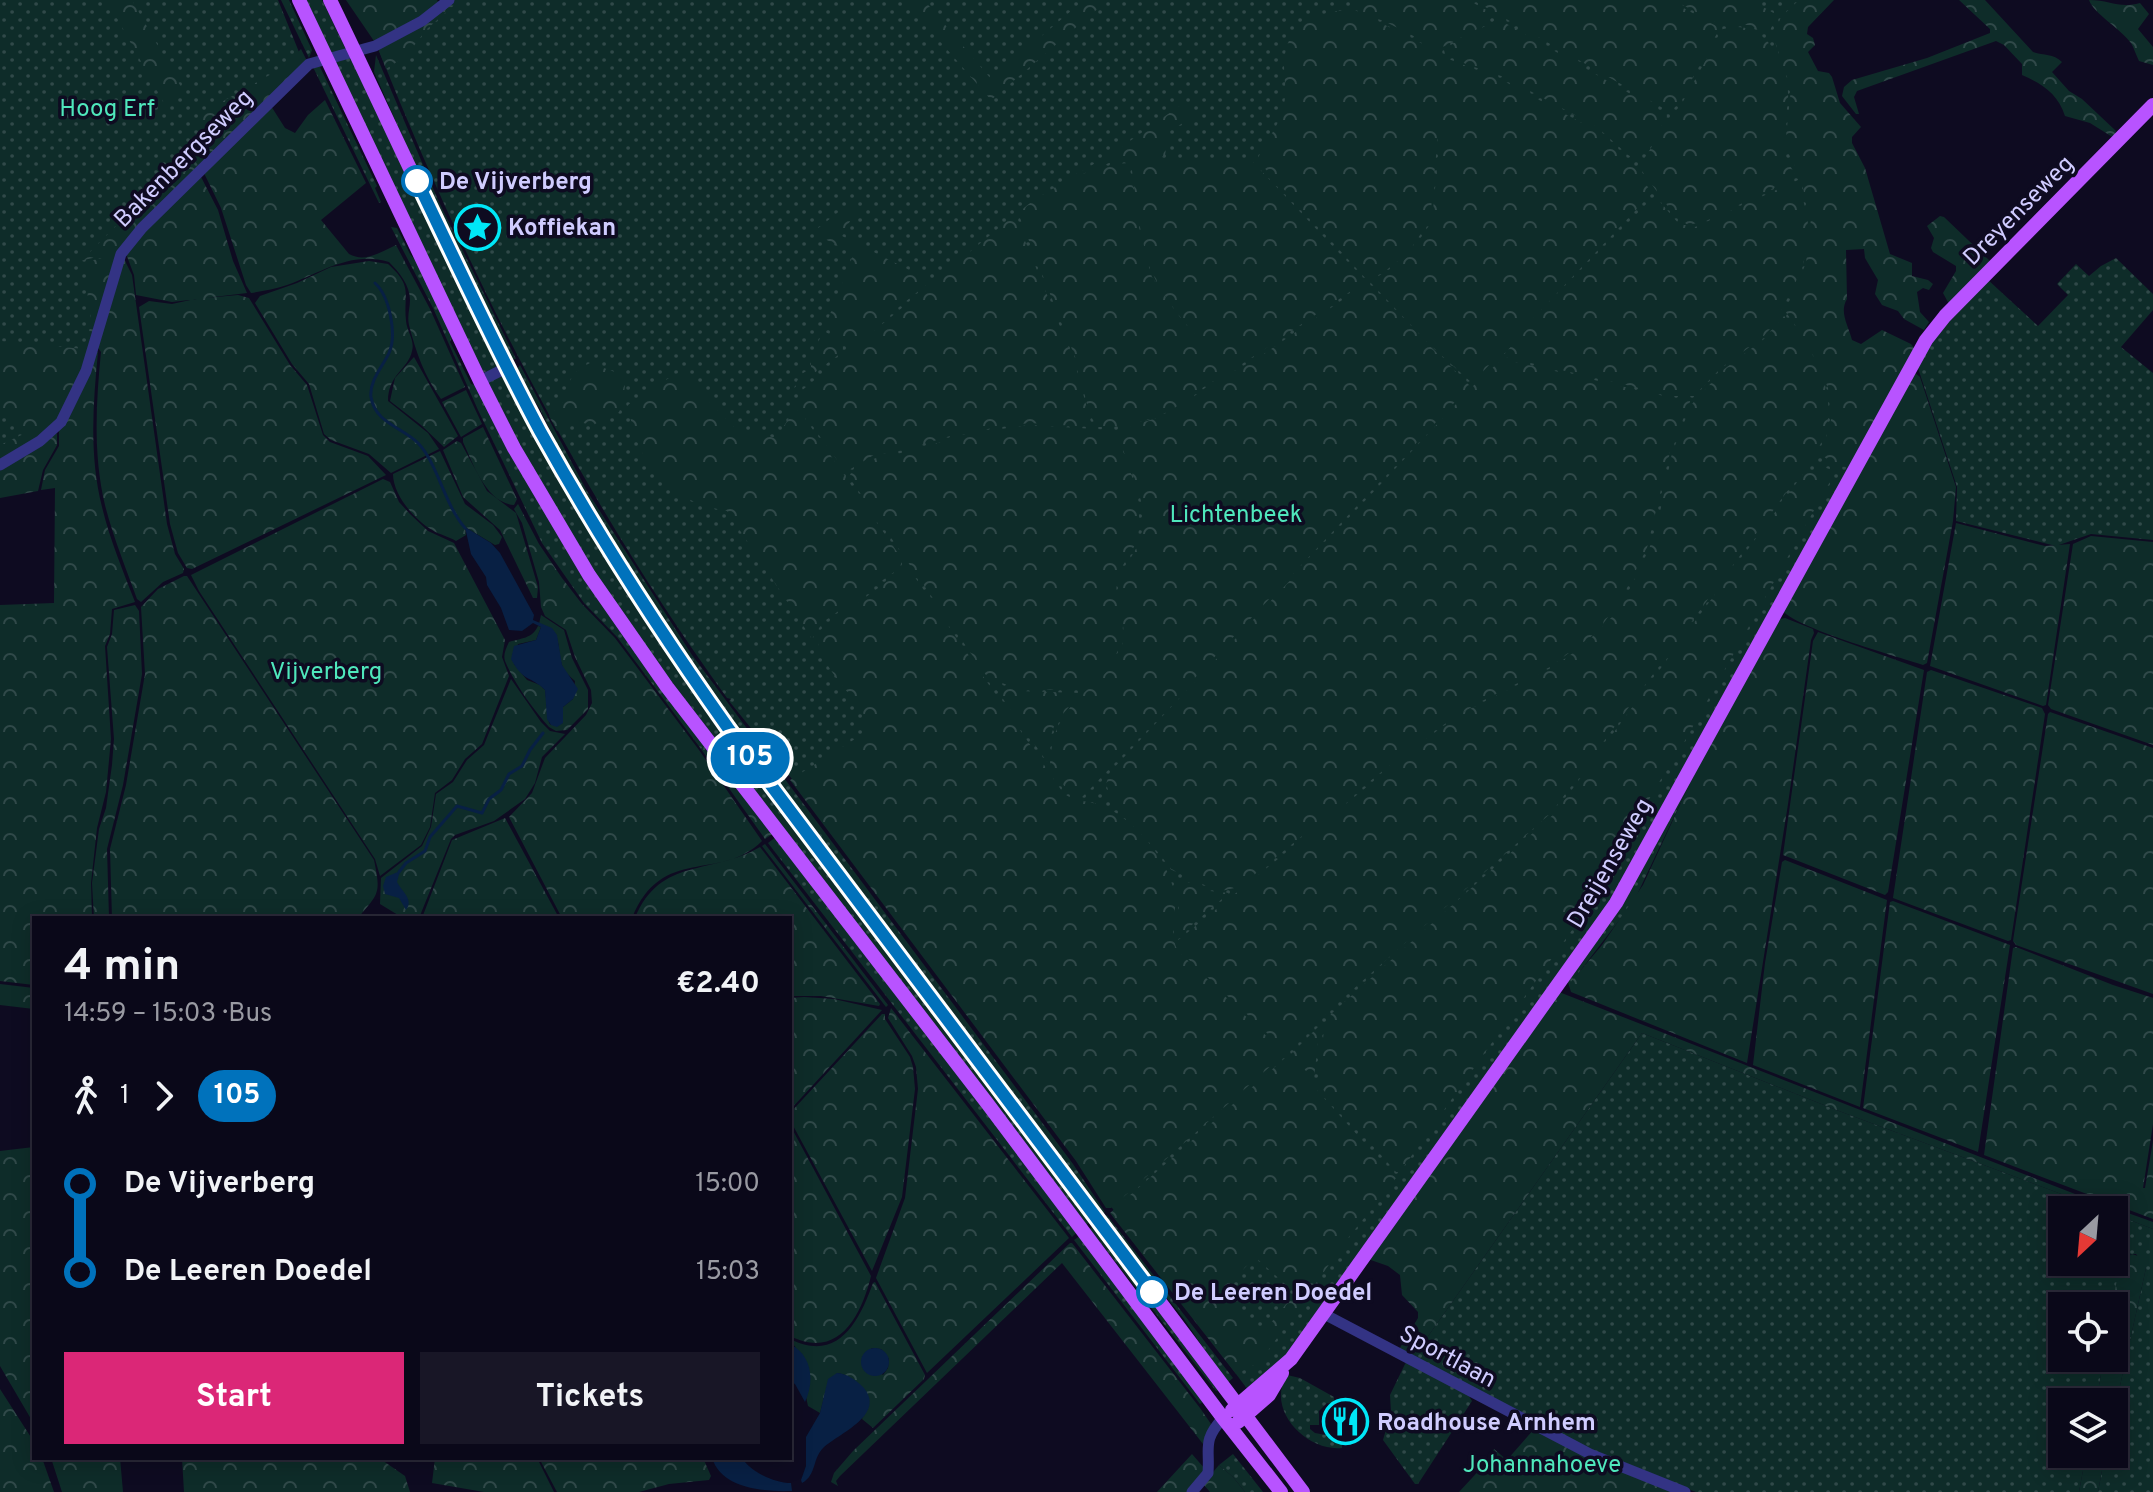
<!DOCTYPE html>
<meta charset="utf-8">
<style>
body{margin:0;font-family:Overpass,sans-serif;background:#181626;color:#f1f3f6;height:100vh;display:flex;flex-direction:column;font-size:30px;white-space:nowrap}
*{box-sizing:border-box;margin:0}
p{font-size:26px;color:#999aa2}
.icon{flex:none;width:44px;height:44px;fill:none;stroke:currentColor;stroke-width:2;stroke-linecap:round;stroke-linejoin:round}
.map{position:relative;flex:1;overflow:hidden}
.sheet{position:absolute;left:32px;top:916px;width:760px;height:544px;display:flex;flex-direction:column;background:#0a0819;border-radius:0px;box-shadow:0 4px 20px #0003,0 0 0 2px #2a2938}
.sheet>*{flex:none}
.badge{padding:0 16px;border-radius:26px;font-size:28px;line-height:52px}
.needle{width:52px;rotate:206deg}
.fabs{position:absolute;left:2048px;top:1196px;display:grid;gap:16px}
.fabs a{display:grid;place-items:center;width:80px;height:80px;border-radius:0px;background:#0a0819;box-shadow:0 4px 20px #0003,0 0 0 2px #2a2938;font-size:40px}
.map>.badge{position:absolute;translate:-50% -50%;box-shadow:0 0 0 4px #fff}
.legs{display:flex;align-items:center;gap:12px;height:88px;padding:0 32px;font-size:26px}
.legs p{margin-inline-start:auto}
.overview{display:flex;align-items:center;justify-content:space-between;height:136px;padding:0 32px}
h1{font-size:44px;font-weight:700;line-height:60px}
.cta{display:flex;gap:16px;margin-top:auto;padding:16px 32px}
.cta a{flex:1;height:92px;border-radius:0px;background:#db2777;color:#fff;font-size:32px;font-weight:700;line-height:92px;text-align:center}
.cta a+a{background:#181626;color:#f1f3f6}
ul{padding:0 32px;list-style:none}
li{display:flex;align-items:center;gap:28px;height:88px;font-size:30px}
li i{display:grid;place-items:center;width:12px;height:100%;margin:0 10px;background:currentColor}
li i::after{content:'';width:20px;height:20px;margin:-10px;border:6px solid;border-radius:50%;background:#0a0819}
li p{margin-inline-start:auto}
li:first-child i{background:linear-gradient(#0000 50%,currentColor 0)}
li:last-child i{background:linear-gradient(currentColor 50%,#0000 0)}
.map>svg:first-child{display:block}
</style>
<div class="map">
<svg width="2153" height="1492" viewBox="0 0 2153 1492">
<defs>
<pattern id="grass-dots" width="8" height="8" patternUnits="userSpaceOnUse" patternTransform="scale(2)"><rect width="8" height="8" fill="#0e2c29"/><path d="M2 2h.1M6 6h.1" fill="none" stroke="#304949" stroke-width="1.8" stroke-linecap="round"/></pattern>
<pattern id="forest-crowns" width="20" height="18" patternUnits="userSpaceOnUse" patternTransform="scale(2)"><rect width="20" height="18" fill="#0e2c29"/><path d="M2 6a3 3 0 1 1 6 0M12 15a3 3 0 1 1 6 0" fill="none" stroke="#304949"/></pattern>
</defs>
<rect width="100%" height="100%" fill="#0e0b21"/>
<path fill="url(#grass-dots)" d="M0,0H278L303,62L128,239L83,370L69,400L0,463Z
M281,0H289L312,50L309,58Z
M305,0H322L347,52L331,57Z
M453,0H1833L1801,34L1841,338L1903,369L1612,902L1291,1353L1248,1390L792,779L729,701L731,699L727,698C583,499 470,279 379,51Z
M376,55L439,202L516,359H509L424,185L374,72Z
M350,56L501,364L497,368L482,373L334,61Z
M313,67H320L377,186L375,188L381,202L379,203Z
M391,227L397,228L410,254L420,266L453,335L450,342L471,384L477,386L705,745L701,749L617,637L584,603L542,543L478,410L433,308Z
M2116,258L2153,294V310L2121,347L2153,373V540L2091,534L2056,546L1956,521L1957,487L1917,365L1929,343L1987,279L2038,326L2068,295L2057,284L2076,264L2089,276L2101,266Z
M520,365L587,491L692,655L1073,1164L1105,1212L1100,1215C1061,1164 1028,1109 985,1061L686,660L575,482L540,409L515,372Z
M501,375H506L591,530L1091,1221L1086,1225L631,628L555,510L487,384Z
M1691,781L1634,901L1570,984L1567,979Z
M776,837L1011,1142C1031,1175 1054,1202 1077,1232L1072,1237L768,843Z
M1642,1033L1839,1111L2104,1210H2062V1262H2114V1214L2153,1229V1492H2098L2105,1454H2114V1413L2146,1268L2136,1254H2131L2121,1263L2113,1306H2062V1358H2104L2096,1402H2062V1454H2086L2079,1492H1696L1608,1459L1412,1359Z
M1107,1215L1233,1378L1227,1383L1184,1319L1102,1218Z
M1094,1225L1219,1390L1216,1391L1090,1229Z
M1080,1236L1204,1401L1200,1404L1074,1240Z
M1406,1362L1467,1393L1472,1401L1418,1484H1415L1383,1440L1391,1412L1390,1395Z
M1287,1375L1300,1378L1334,1397V1405L1327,1403L1319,1411V1425H1310V1429L1315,1433L1342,1438V1448C1307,1452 1265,1410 1287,1375Z
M1233,1454L1263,1492H1245L1233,1477L1219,1465Z"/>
<path fill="url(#forest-crowns)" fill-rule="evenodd" d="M107,0H132L185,94L165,105Z
M346,0H437L439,4L431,11L374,41Z
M453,0H460L427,29L406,56L386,69L379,51L380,47Z
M904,0H924L991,79L1084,0H1108L991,100Z
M1363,0H1468L1490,12L1492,16L1487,24L1439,49L1386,22L1362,13L1355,7Z
M1473,0H1669L1720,28L1679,103L1670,112Z
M1673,0H1751L1777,15L1768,35L1749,25H1721Z
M1799,0H1834L1808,27L1807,34L1813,38L1815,45L1808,52L1818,71L1829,73L1832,77L1840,103L1861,127L1852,137V143L1865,168L1890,254L1912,263V276L1928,280L1933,284L1929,290L1923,288L1917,292L1920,312L1929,322L1924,330L1904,319L1898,311L1882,305L1875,294L1878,280L1865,258L1864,249L1846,250L1847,299C1839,312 1848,325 1852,340L1861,344L1882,330L1911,344L1915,349L1852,464L1847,467L1836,466L1823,456L1822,451L1831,420L1828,388L1807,342L1785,311L1806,263L1811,219L1800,177L1785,146L1791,89L1773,36L1781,17Z
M1959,0H1985L2033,52C2044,56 2053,53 2062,62L2052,72L2069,91L2082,99L2116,131L2114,138L2090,123L2065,116C2058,94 2043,84 2022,75V64L2004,45L1996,41L1857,91L1854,97L1859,114H1856L1842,96L1844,87L1852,80L1927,58L1990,33V29Z
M2089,0C2110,0 2119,9 2140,3L2149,14L2138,29L2153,47V65L2139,61C2136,55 2134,48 2131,43C2120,28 2094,14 2089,0Z
M1353,9L1439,52L1438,135L1430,220L1408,253L1384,272L1367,280L1257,160C1266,140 1280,126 1284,104C1287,92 1284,78 1284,66C1286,20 1314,14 1353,9Z
M1498,19L1666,114L1667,116L1664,122L1638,160L1628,155L1597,127L1504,77L1468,65L1445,54L1444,50L1447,47Z
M1735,27C1767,25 1788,65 1788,93C1789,109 1782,126 1783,142C1783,155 1791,166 1796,177L1706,221L1688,225L1675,216L1639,167L1671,116L1681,105L1723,29Z
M301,49L307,61L200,169L194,159L202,113L282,68Z
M1441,56L1502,80L1604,135L1634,167L1652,193L1472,383L1430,345L1369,281L1399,265L1410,254L1432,221L1440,135Z
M325,100L366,183L321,220L349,254C365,263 381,252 396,245L430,309L465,387L441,399C424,376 416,352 409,325C407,316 410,308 410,300C410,285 399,272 389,262C352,250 320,273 287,285C275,289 263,291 251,293L246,285L221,208L203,171L271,106L285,128L295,133L308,115Z
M1185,102L1193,109V117L1168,132L1165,156L1109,163L1059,184L1113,153Z
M188,154L197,171L118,252L80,261L78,257L89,253Z
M1162,158L1251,160L1357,272L1364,280L1363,283L1233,370L1226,368C1202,342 1167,307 1153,274C1139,239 1136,200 1131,163Z
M1129,163L1141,239L1152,277L1191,333L1221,365L1224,373L1222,377C1203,385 1190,398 1173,409C1152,421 1122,428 1097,427L1089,413L1077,362L1018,213C1043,190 1095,164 1129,163Z
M200,175L218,210L233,261L247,293L172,302L136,295L134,275L125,251Z
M1798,180L1808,219L1806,253L1801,271L1775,323L1763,337L1721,368L1694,396H1674L1504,357V354L1652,198L1656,197L1679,224L1695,227Z
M851,202L857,208L842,236L931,281L847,349L842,337L825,327L854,253L812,233Z
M1940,216L1944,217L1990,261L1949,304L1943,293L1956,271V266L1933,252L1931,248L1934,238L1927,226Z
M1012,217L1016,219L1075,363L1092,427L1029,423L960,433L904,450L872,456L849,470L844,469C832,452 797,411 800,392Z
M117,255L91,343L88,345L91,311L87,310L89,261Z
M124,259L132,275L167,524L175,554L184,569L183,573L163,582L141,602L137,599C126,568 113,537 105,505C93,455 96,403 101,352L96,345Z
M369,261L388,264C414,287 403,294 406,321C407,332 415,340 412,351C408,370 388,374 388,401L428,433L439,449L391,473L369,454L331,440L324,434L309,384L292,364L255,303L260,296L297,283L331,267Z
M1367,283L1470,386L1094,785L1082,797H1073L1050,768C1051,731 1061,714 1088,689C1097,681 1107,673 1114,663C1134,631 1116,616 1119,586C1120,568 1133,558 1139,542C1152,507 1130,470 1118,437L1119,430L1172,413L1209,385L1261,356Z
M238,295L249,298L290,365L307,385L323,435L330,442L368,456L386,475L192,569L187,568L178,553L170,524L139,307L149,301L172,304L195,299Z
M1784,316C1817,351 1846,406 1816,452L1552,812L1285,1050L1186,957L1180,950L1177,941L1427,738L1462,713L1551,668L1582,647L1612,617L1625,599L1649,549L1657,527L1672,453L1691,405L1723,370L1764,339Z
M823,331L840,339L843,348L841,353L794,388L800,375L811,368V359Z
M0,341L84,349L88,356L59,421L0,463V445L28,432L0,413Z
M96,351L98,352C93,403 89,456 102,507C110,540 123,571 135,602L112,609L110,634L105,646L111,739L106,792L97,828L91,883L92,918H34V985L0,981V605L54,603L55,488L41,490L45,470L59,446V428Z
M414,357L458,436L444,447L421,425L390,401L395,378Z
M1502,359L1673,398L1691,399L1670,452L1647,548L1622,598L1597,632L1550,667L1478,703L1426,736L1239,887L1221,891L1211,888L1172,870L1141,831L1112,801L1106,784L1110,772L1473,386Z
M590,363L626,376L623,402L619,412L593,425L578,422L557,431L549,416L569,396C565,380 576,370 590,363Z
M681,373L736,429L777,438L794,409L800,411L902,559L900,568L823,622L812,639L727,511C667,501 637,465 628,405L675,374Z
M1915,373L1920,377L1956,487L1953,521L1927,663L1923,665C1896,656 1794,628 1781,609Z
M466,390L482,424L461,437L442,402Z
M1029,425L1112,430C1128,454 1147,514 1136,542C1131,556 1120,565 1117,581C1115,594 1119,605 1122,618C1127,648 1107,675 1082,690L1019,689L988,678L849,477L851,473L873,459L924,448L960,435Z
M483,427L517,499L514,505C486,503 473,463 463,442V438Z
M57,433V445L43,470L38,491L0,498V467Z
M457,441L461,443L487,491L516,513L538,587L537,598H533L500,530L463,497L443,450Z
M440,451L465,504L493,525L502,537L499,544L495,545L465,527L466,535L456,541C448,536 440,535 432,530C415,520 393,495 393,474Z
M1823,467L1836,471L1678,753L1654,790L1604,885L1400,1172H1396L1318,1084L1324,1030L1331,1014L1554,814L1803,474Z
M383,479L390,482L399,502L410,514L428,531L454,543L505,640L502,657L509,676L482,744L465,759L452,780L435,793L430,827L421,845L380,876L375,859L199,591L191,575Z
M518,504L539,544L562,578L582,604L615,638L699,750L762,841C720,883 662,844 632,918H562L509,817L532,793L545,758L586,715L592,703L591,690L575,657L566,630L545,616L541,607L539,582L522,523L514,509Z
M1956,523L2045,546L2070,544L2046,705L2043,706L1930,666Z
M2091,536L2153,542V745L2051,709L2048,705L2073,544Z
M903,570H910L1064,794C1076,802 1092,801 1105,807C1136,821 1167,859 1174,891C1179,912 1167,931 1178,951L1283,1052V1055L1111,1208H1106L1076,1161L790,780L866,732C866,726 866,718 863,713C852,694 809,654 819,631Z
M184,576H187L374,860C381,894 379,893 358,918H112L110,849L126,785L145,674L141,607L158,589Z
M135,605L139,611L142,674L123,785L107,849L109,918H94L92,883L99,829L106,808L112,765L114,739L107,647L112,634L114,610Z
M541,615L564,630L572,658L588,690V709L567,730L556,731L549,727C533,709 514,683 505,661C503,654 506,649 509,642C521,638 532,639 538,626L541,627L536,640L518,644L514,664L527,680L540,685L545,690L549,723L551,725L563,723V707L573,699L575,681C570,676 564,672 562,665C556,643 564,634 539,624Z
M1785,618L1813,629L1814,633L1811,640L1788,804L1747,1063L1571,992L1567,979L1570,983L1602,945L1643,885L1691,781L1775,620Z
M1818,632L1924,670L1888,892L1885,895L1783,855L1813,641Z
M1931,670L2042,708L2045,714L2011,940L2008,941L1893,898L1927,672Z
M511,679L541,722L550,731L565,734L542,757L535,783L525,799L494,821L455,835L451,839L419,918H403L380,904L381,878L422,846L431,827L436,794L453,782L467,760L484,745Z
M994,682L1018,691L1081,693L1055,723L1049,742L1047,762L994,686Z
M2050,712L2153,748V994L2016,945L2013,941L2048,714Z
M705,745L774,833L765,839L701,749Z
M505,818L559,918H422L452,840Z
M765,844L888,1005L886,1007L762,846Z
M760,847L880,1004L879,1006L821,996H790V918H635C661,856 711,876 760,847Z
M1785,860L1887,900L1860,1107L1753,1065L1765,963L1782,862Z
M1180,879L1210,891L1229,893L1179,936L1175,934L1179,907L1176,883Z
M1893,901L2010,945L1978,1152L1863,1108L1890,902Z
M2016,947L2113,985L2153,998V1124L2143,1188H2145L2153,1141V1219L1984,1155L2013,948Z
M0,984L34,988V1009L0,1005Z
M1559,992L2075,1194L2153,1222V1229L2114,1214V1210H2104L1839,1111L1642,1033L1412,1359L1398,1351L1418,1318V1312L1402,1295L1400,1275L1388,1266L1368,1259Z
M804,997L834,999L882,1010L790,1110V998Z
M891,1008L1069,1238L927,1373L876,1278L905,1198L918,1089L916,1067L912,1056L888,1018Z
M882,1014H885V1019L910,1057L913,1067L915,1089L902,1197L872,1271L790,1120V1113Z
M1320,1025L1314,1078L1313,1079L1291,1054Z
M1285,1058H1288L1396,1178L1345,1242L1260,1362L1236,1374L1110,1213ZM1255,1257L1295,1293L1261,1335L1220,1294Z
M790,1125L871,1276C861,1317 838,1360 790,1336Z
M34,1147V1424L0,1366V1151Z
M1070,1243H1072L1200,1408L1211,1424L1203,1444L1062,1263L840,1476L836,1481L838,1486L831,1482L834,1473L853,1451Z
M2132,1254L2144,1258L2146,1268L2114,1413V1402H2096L2104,1358H2114C2114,1332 2108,1268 2132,1254Z
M875,1282L925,1375L924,1379L873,1428L862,1419L869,1402C860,1389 854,1375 837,1373L825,1393L820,1413L808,1406L795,1346L790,1344V1339C838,1363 859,1322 873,1283ZM872,1348L881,1349L889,1359L888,1368L883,1375L862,1357Z
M0,1389L34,1442V1458H42L54,1492H0Z
M1535,1428L1678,1492H1459L1485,1464L1494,1449L1507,1460Z
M1192,1454L1205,1469L1187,1492H1157Z
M2086,1454H2105L2098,1492H2079Z
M51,1458H120L123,1492H62Z
M182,1458H379L405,1476L410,1492H184Z
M435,1458H537L554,1492H484L432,1483Z
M539,1458H703L711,1476L709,1480L669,1484L639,1492H557Z
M1219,1465L1233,1477L1245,1492H1210L1203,1484Z"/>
<path fill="#082044" d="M465,527L491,543L500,553L534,615L533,620L552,628L557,635L562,665L578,689L573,699L563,707V723L557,727L551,725L547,719L545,690C531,676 523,682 511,659L514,646L536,640L541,627L533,623L522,631L509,630L501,608L487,585L486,577L471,554Z
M400,871L397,882C402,892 414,899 406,910L399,898L385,894L383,886L386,877Z
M790,1344C812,1355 815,1381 805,1402L795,1384L790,1381Z
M861 1362a14 14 0 1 1 28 0a14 14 0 1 1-28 0Z
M837,1373C848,1374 856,1380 864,1388C886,1415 838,1434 824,1447C812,1458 817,1475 802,1483L801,1480L806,1466V1437L820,1413L828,1379Z
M712,1458H742C751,1472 774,1483 791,1483L792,1491C765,1492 722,1489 712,1458Z"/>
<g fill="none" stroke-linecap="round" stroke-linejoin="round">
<path stroke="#082044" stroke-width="3" d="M375,283C390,297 397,335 389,353C383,366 369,381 371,397C375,423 402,427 418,443C438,464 444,504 465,528
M399,872L406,863L425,851L430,837L457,806L482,813L489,799L501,790L509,774L522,766L530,750L543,733"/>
<path stroke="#333384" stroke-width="11" d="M480,381L508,367
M0,465L40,441L61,422L86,371L121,254L142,228L309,64L375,46L422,21L449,0
M1324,1314L1590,1454L1685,1492
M1192,1492L1208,1473C1210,1447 1202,1441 1223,1418"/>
<path stroke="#b853ff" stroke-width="14" d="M299,0L480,381L514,448L589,575L667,687L987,1103L1223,1418L1281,1492
M330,0C398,140 461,283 535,420C592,527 657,629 728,728L1303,1492
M1232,1410L1291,1359L1616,903L1926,340L1945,316L2153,105
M1238,1422L1269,1395L1282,1373"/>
</g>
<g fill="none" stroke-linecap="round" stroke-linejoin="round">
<defs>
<path id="line-1" d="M417,181C457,264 496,349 540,431C597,534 660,632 728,728L1152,1292"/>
</defs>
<use href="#line-1" stroke="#fff" stroke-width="18"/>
<use href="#line-1" stroke="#0072bc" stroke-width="12"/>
</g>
<defs>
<symbol id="sight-ring" viewBox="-11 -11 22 22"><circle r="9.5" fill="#0e0b21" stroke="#00e7f7" stroke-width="1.5"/><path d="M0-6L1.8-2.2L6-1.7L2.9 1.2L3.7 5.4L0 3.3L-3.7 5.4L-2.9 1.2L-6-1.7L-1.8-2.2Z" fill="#00e7f7"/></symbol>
<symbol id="restaurant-ring" viewBox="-11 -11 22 22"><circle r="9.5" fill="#0e0b21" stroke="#00e7f7" stroke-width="1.5"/><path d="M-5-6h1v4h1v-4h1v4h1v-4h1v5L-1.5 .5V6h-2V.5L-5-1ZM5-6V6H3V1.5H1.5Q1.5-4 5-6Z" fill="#00e7f7"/></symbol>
</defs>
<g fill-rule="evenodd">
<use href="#sight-ring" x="452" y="202" width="51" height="51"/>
<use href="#restaurant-ring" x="1320" y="1396" width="51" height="51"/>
</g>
<g fill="#fff" stroke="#0072bc" stroke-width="4">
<circle cx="417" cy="181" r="14"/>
<circle cx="1152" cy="1292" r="14"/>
</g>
<g text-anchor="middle" stroke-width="7" stroke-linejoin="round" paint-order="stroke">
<g font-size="24" fill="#4fe7bc" stroke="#0e0b21">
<text x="107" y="116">Hoog Erf</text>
<text x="1236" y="522">Lichtenbeek</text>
<text x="326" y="679">Vijverberg</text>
<text x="1542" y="1472">Johannahoeve</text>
</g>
<g font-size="24" fill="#d0ccff" stroke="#0e0b21">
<text transform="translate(183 158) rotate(-45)" y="8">Bakenbergseweg</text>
<text transform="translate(2018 210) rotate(-45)" y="8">Dreyenseweg</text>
<text transform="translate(1609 863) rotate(-60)" y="8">Dreijenseweg</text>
<text transform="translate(1448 1356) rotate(28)" y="8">Sportlaan</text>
</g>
<g font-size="24" font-weight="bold" fill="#d0ccff" stroke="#0e0b21" text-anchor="start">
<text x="439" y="189">De Vijverberg</text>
<text x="1174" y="1300">De Leeren Doedel</text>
</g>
<g font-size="24" font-weight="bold" fill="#d0ccff" stroke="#0e0b21" text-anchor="start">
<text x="508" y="235">Koffiekan</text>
<text x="1377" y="1430">Roadhouse Arnhem</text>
</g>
</g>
</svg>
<div class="fabs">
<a><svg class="needle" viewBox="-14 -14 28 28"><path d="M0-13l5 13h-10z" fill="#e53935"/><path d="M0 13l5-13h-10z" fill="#999aa2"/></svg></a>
<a><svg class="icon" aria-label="locate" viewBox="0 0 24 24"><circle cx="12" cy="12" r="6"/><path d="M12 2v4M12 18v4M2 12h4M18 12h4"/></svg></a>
<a><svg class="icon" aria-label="layers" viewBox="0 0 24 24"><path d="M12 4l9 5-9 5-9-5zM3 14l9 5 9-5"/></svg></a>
</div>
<b class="badge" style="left:750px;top:758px;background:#0072bc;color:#fff">105</b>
<section class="sheet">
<div class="overview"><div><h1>4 min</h1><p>14:59 – 15:03 · Bus</p></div><b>€2.40</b></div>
<div class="legs"><svg class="icon" aria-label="walk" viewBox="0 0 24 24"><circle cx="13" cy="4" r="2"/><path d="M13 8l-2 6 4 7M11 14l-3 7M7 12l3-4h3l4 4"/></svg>1<svg class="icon" aria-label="forward" viewBox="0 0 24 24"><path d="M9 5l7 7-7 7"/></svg><b class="badge" style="background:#0072bc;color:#fff">105</b></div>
<ul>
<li><i style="color:#0072bc"></i><b>De Vijverberg</b><p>15:00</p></li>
<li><i style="color:#0072bc"></i><b>De Leeren Doedel</b><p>15:03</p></li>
</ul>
<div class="cta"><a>Start</a><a>Tickets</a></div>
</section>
</div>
